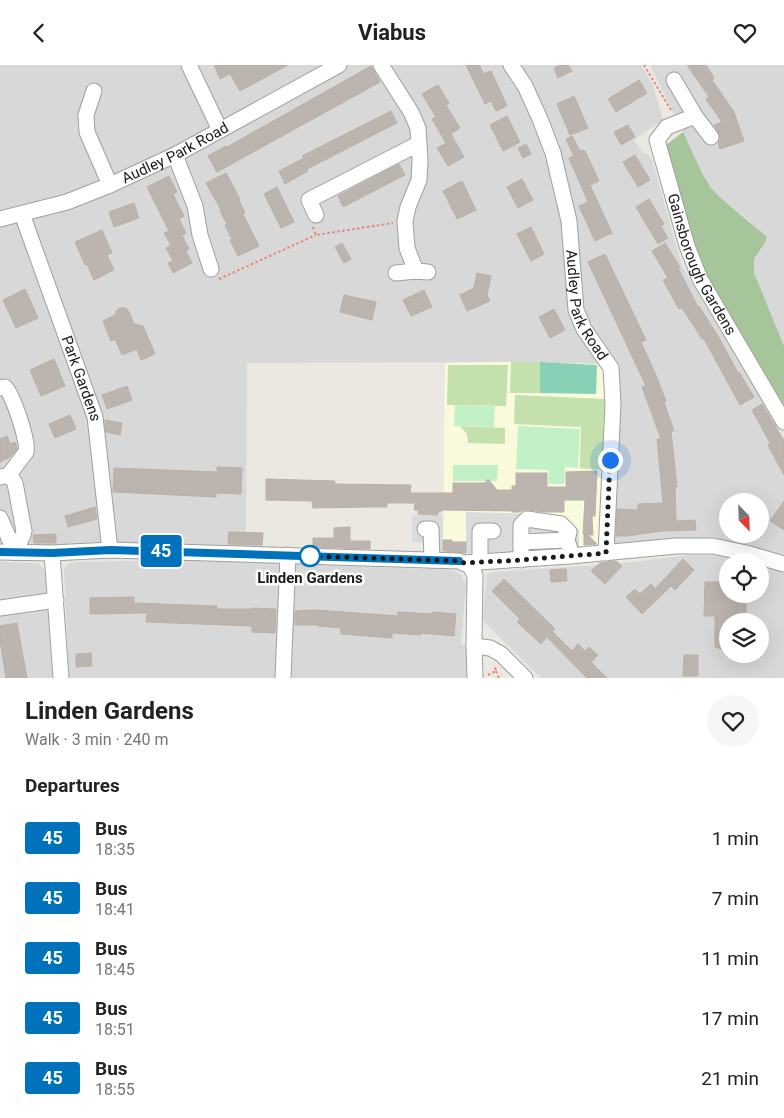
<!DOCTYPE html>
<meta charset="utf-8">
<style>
body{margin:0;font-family:Roboto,sans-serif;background:#f6f6f6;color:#222;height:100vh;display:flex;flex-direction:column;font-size:19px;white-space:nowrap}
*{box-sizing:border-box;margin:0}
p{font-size:16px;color:#767676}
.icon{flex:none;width:28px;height:28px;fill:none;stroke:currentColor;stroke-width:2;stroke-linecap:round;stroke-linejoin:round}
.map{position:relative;height:613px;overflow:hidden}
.panel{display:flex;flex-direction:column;background:#fff;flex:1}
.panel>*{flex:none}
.badge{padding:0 10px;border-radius:4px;font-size:18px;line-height:32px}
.needle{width:32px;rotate:157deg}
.tools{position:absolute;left:719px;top:428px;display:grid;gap:10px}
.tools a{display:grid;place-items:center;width:50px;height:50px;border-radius:50%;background:#fff;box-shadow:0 5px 20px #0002;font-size:25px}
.you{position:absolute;width:25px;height:25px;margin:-12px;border:4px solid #fff;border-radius:50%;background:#1a73e8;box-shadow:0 0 0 8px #1a73e833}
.map>.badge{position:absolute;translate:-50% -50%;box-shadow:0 0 0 2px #fff}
h2{padding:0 25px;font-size:19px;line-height:45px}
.round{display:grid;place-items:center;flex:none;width:52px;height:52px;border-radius:26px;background:#f6f6f6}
.overview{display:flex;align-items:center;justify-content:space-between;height:85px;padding:0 25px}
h1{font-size:24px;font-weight:700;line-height:38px}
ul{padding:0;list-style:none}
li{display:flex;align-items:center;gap:15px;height:60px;padding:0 25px}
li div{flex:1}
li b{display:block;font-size:19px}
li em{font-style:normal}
li .badge{min-width:55px;font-weight:700;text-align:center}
header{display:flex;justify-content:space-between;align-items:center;height:65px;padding:0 25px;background:#fff;font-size:22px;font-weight:700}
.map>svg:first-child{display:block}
</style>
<header><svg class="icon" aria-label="back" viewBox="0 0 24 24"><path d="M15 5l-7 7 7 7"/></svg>Viabus<svg class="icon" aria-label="heart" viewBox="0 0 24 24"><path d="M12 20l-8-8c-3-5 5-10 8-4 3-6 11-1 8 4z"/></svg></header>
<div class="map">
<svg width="784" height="613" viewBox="0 0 784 613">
<rect width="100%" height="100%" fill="#ebe8e1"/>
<path fill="#d9d8d8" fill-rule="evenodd" d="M0,0H641L653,20L663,55L634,75L643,88H647L652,94L682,201L784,373V491L735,478L716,474L693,473L613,479L614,297L597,299L511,297L247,298L246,467L263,468L262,483L96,477L29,482L0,481ZM728,436H760V469H728Z
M650,0H784V281L754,208V194L764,179L751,157L722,134L711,123L702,108Z
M690,490H717L743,496H728V529H760V501L784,507V613H541L486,559L483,554L487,509L491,507L615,499ZM728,556H760V589H728Z
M164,495L262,498L453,505L461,510L466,520L461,579L468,581V613H69L64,506L65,502L70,498L74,497Z
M0,497L38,498L44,504L46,509L54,613H0Z"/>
<path fill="#f9fadb" d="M511,297L597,299L606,308L605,399L599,481L507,488L443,487L445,298Z"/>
<path fill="#c4e0ad" d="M511,297H540V328H510Z
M448,300H508L506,341L447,340Z
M515,330L605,334L602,405L580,403L581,362L514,359Z
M460,361L505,363V379L468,378L467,369Z"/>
<path fill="#a6c59b" d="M683,67L702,108L711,123L722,134L767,172L764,179L754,194V208L784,281V340L705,209L695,185L666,80Z"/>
<path fill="#c2f1c8" d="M455,340L495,341L494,362L454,361Z
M518,361L580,364L578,403L565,402L564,419H548L549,405L516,404Z
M453,400H498L497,416H453Z"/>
<path fill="#88d1b7" d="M540,297L597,300L596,329L540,328Z"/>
<path fill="#dbdbdb" d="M466,447L507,448L562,451L579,465V483L507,488H466Z
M412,450H443V487L424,486V478L412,477Z"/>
<path fill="#bbb4af" stroke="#bbb0a6" d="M214,0H288L240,26L230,9L220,14Z
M466,0H479L484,9L491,6L507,41L496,46L491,36L485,39Z
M560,0H568L572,6L558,13L554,3Z
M687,0H706L714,13L712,15L734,47L744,76L720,84L718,78L720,75V70L714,60L722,57L706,34L709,32Z
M371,1L380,17L217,107L208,91L226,81L227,82Z
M639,15L647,28L616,47L608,34Z
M438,20L449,38L446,40L460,63L451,69L464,92L448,101L437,83L446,78L432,54L436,52L422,29Z
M574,31L588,63L570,70L557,39Z
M391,46L397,58L307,104L308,106L285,119L279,106L304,93L302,91Z
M507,51L520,77L503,86L490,60Z
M628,60L635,72L621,80L614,67Z
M572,71L580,86L583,85V87L585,86L599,116L590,120L612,168L595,176L579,141L588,137L569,93L574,91L566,74Z
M526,79L531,89L523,93L518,83Z
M635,90L650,115L638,122L623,97Z
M399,99L405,110L343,142L338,131Z
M226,108L240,134L239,135L245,148L243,149L259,181L238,191L230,175L232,174L225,160L227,159L220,146L221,145L206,118Z
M169,111L177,127L173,129L184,151L179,154L186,168L182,170L189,184L186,186L192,198L173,208L168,198L173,196L166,183L171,180L164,168L169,166L147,122Z
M522,114L533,135L518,143L507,122Z
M462,116L476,145L457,154L443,126Z
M277,122L294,157L281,163L264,129Z
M649,134L664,159L661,161L668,173L658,179L636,142Z
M134,138L139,153L114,162L109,147Z
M531,162L544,189L531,196L517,169Z
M102,165L112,188L107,190L114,205L94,215L87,199L85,200L75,177Z
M342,178L351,194L344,198L335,182Z
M665,178L680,202L678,203L698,242L699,241L718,271L738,308L739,307L754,332L740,340L704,274H702L682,243L679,244L663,215L668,213L652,186Z
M605,189L646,275L641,277L655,308L666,336L664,337L674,366H671L677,422H675L676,456L695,455L696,465L662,466L627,471H616L617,444L638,445V439L663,438L657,374H661L642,322L646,321L588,197Z
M477,208L491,211L487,230L490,236L467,246L460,230L474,223Z
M25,224L38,253L16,263L3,235Z
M424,225L432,242L411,251L403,235Z
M344,230L376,237L372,255L340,247Z
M120,243H126L129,247L134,259L143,261L155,289L141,295L137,284L122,290L115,274L111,276L103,256L115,250L116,246Z
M554,244L565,265L550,273L539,252Z
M54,294L65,321L41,331L30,305Z
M127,321L132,335L107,344L102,330Z
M762,339L784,376V410L768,380L770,378L752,345Z
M70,350L76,364L55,373L49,359Z
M105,355L122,358L120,370L106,367Z
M7,371L10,379L15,377L17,384L10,392L0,397V374Z
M217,402L242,403L241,429L216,428V432L113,427L114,403L217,407Z
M597,406L595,451H592L593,470H588L597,479L584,480V469H583L585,435H564V447H544L528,445H524L520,447H512V446L441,445V447H438V450L418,449V445H414L415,438H387V442H365L313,443L312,436L266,435V414L335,416V419L407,420H411L410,428H453V418H485L488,414L497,425H512V421H516V408H547V422H566V407Z
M784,436V465L770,456Z
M95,442L97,454L68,462L65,451Z
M350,462V476H370V484L313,482V473H334V463Z
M229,467L263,468L262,480L228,479Z
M56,469V478H34L33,470Z
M443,475H452V477H466V488L443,486Z
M683,494L694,505L675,525L671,521L642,549L626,532L635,524L640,529L651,519L655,524Z
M616,496L622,501L605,519L591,506L600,498Z
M566,504L567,516L551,517L550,505Z
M504,514L555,564L552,566L572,586L578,579L585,586L589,582L598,590L591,597L607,613H587L547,572L541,579L517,557L520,554L492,526Z
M705,517H728V529H746V552H737V556H728V586L715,582V551H704Z
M134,532V538L217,541V544H253V543L276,544L275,568L252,567V561L146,557L147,548L90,549V533Z
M317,545L398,551V547L432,549V547L456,549L454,571L421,568V570L392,568V573L341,569V563L318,561V560H295V546Z
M17,558L27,613H6L0,576V561Z
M91,588L92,601L76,602V589Z
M684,590H698V611H683Z"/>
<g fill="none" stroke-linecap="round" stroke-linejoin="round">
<defs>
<g id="minor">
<path d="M189,0L220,65"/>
<path d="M381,0L411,47L418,63L420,95L419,115L408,142L405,156L407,183L416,206"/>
<path id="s1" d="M511,0L525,21L540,54L553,88L569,156L576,245L584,264L611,303L613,339L606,488"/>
<path d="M674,15L695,51L711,72"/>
<path d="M94,26L86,50L87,67L110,120"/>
<path id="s2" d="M695,51L667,62L657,75L687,181L700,214L784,357"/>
<path d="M175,90L195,141L200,170L211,204"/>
<path id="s3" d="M22,149L95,352L110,485"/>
<path d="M316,150L309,135L418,79"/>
<path id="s4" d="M0,154L67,137L110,120L175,90L339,0"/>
<path d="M396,208L416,206L428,207"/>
<path d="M0,323L5,322C13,330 29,377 26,387L8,411"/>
<path d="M0,412C7,410 11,411 15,418L24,466L23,470L15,487"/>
<path d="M0,453L15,487"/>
<path d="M425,464H431L432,495"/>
<path d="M521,477V460L527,454L561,459L569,467L567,475"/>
<path d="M0,487L52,488L110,485L459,496L470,501L475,510L474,581L475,613"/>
<path d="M52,488L61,613"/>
<path d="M521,495V477L567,475L570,484V491"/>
<path d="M480,497V466H493"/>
<path d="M464,498L570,491L676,481H713L746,488L784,499"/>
<path d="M0,543L56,535"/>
<path d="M474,581L490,583L501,589L525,613"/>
<path d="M283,613L288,490"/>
</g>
</defs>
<use href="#minor" stroke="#9f9f9f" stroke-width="17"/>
<path stroke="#e78676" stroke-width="2" stroke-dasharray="2.5 2.5" stroke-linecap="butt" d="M644,0L672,47
M313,162L316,170L393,158
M219,214L316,170
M496,606L499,613
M488,610L496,606L495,602"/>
<use href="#minor" stroke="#fff" stroke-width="15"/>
</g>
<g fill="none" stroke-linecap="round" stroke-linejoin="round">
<defs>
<path id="line" d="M0,487L52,488L110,485L459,496"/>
</defs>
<use href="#line" stroke="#fff" stroke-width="11"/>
<use href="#line" stroke="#0072bc" stroke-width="8"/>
<path stroke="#1b1b1b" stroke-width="5" stroke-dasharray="0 9" d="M310,491H306L459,496L464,498L521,495L606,488L610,395"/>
</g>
<circle fill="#fff" stroke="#0072bc" stroke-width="2.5" cx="310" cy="491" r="10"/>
<g text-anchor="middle" stroke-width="5" stroke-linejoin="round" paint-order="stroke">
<g font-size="15" fill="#1b1b1b" stroke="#fff">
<text dy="5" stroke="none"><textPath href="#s4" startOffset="188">Audley Park Road</textPath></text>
<text dy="5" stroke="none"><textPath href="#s2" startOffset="179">Gainsborough Gardens</textPath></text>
<text dy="5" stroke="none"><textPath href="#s1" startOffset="255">Audley Park Road</textPath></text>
<text dy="5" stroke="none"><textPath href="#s3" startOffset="175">Park Gardens</textPath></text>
</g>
<g font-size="15" font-weight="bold" fill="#1b1b1b" stroke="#fff">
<text x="310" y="518">Linden Gardens</text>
</g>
</g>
</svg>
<div class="tools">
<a><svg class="needle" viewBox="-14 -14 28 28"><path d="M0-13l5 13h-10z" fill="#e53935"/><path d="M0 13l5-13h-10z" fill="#767676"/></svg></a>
<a><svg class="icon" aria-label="locate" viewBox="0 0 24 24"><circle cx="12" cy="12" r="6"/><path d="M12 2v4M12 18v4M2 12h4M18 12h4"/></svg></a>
<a><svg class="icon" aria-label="layers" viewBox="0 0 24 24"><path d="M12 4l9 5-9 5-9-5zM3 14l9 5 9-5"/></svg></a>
</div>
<div class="you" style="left:610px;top:395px"></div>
<b class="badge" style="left:161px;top:486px;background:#0072bc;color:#fff">45</b>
</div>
<section class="panel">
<div class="overview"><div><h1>Linden Gardens</h1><p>Walk · 3 min · 240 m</p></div><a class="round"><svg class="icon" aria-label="heart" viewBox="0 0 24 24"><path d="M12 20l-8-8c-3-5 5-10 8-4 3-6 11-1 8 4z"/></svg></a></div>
<h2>Departures</h2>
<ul>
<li><span class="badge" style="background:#0072bc;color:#fff">45</span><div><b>Bus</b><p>18:35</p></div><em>1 min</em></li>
<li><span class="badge" style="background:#0072bc;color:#fff">45</span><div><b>Bus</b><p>18:41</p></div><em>7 min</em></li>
<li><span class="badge" style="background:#0072bc;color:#fff">45</span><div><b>Bus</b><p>18:45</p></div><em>11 min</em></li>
<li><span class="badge" style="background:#0072bc;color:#fff">45</span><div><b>Bus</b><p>18:51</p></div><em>17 min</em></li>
<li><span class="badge" style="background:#0072bc;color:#fff">45</span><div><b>Bus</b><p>18:55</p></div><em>21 min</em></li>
</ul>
</section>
